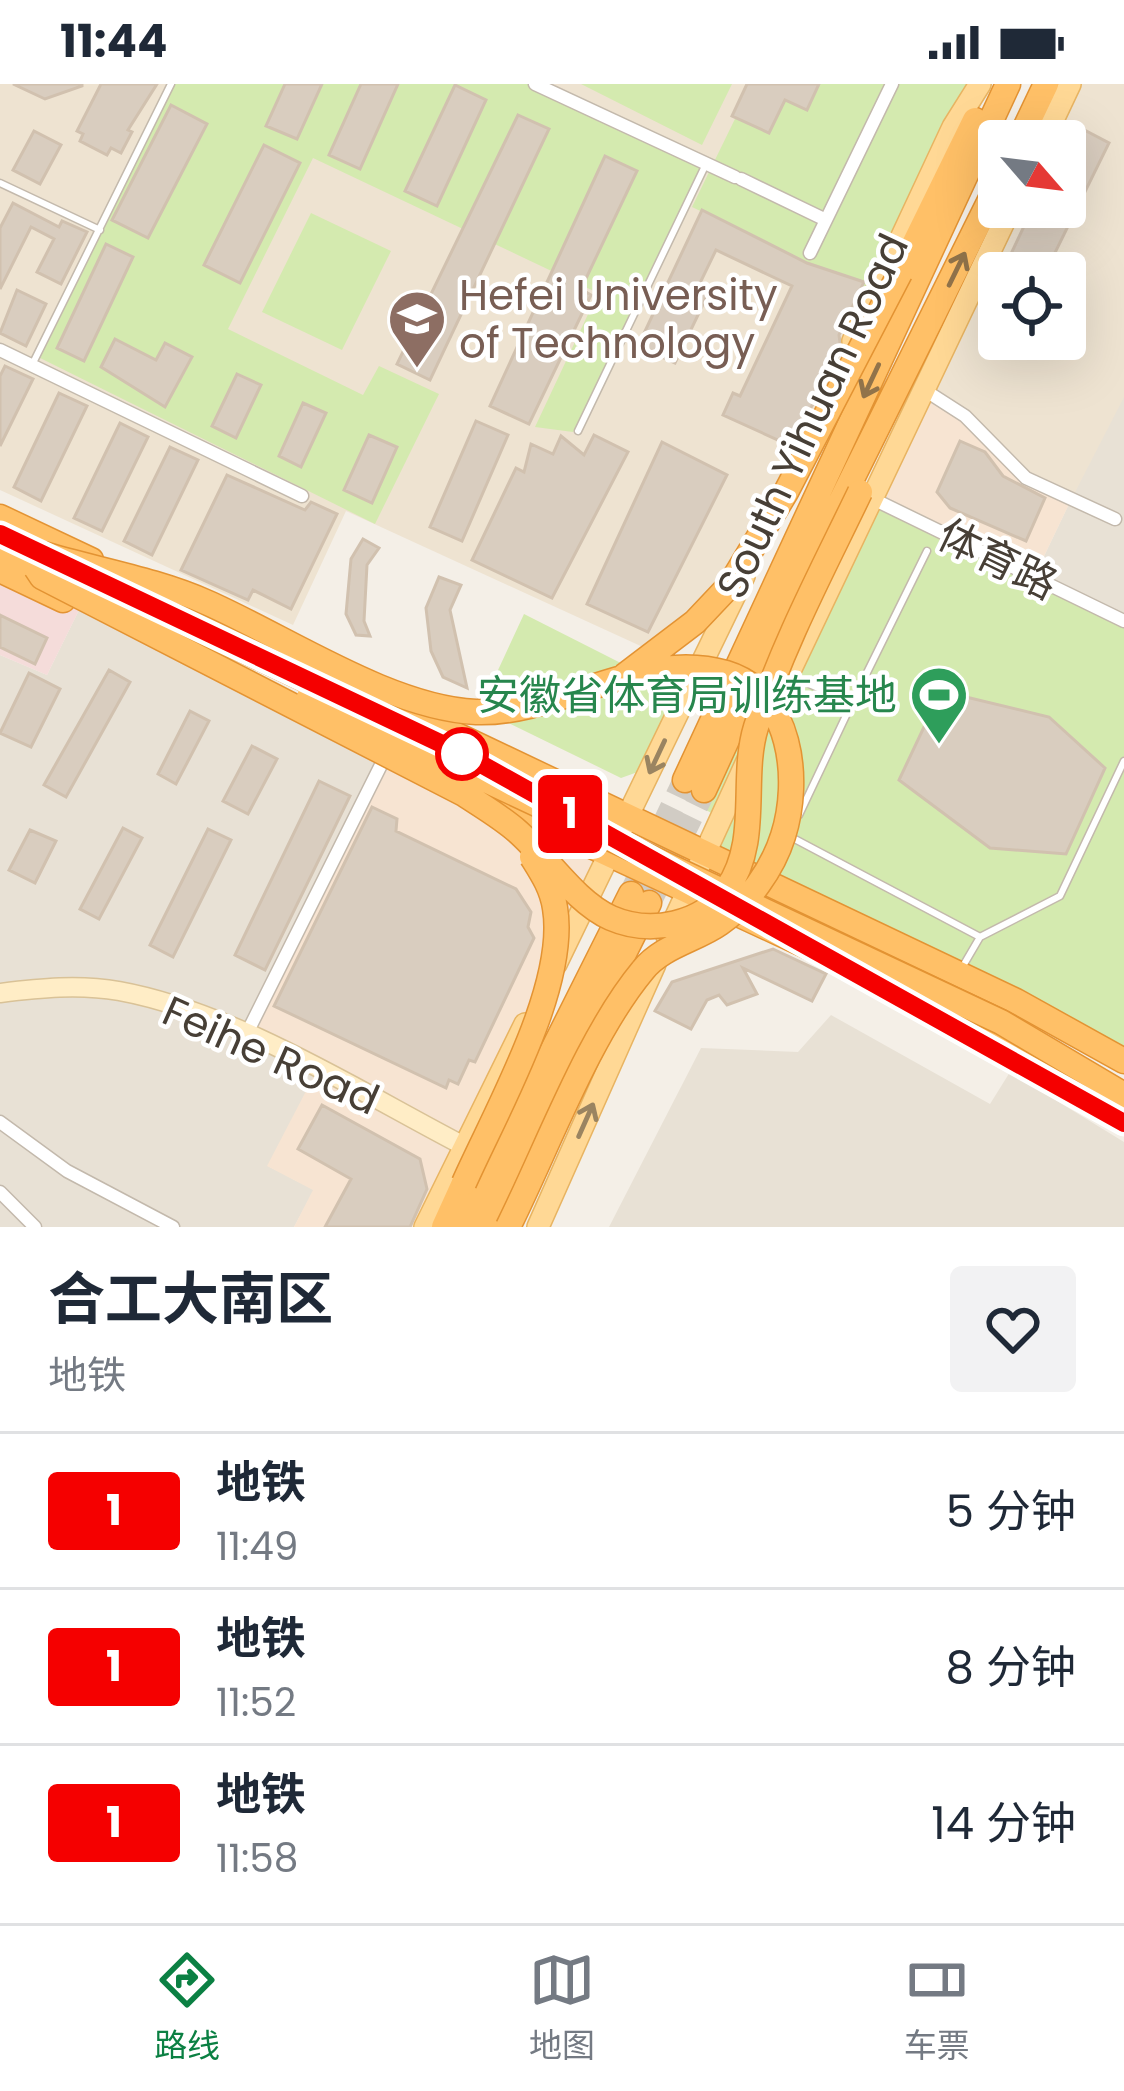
<!DOCTYPE html>
<html lang="zh">
<meta charset="utf-8">
<style>
body{margin:0;font-family:Poppins,"Noto Sans SC",sans-serif;background:#f2f2f3;color:#1f2937;height:100vh;display:flex;flex-direction:column;font-size:45px;white-space:nowrap}
*{box-sizing:border-box;margin:0}
p{font-size:39px;color:#747a83}
.icon{flex:none;width:66px;height:66px;fill:none;stroke:currentColor;stroke-width:2;stroke-linecap:round;stroke-linejoin:round}
.map{position:relative;height:1143px;overflow:hidden}
.side{display:flex;flex-direction:column;background:#fff;flex:1}
.side>*{flex:none}
.badge{padding:0 24px;border-radius:9px;font-size:42px;line-height:78px}
.needle{width:78px;rotate:118deg}
.controls{position:absolute;left:978px;top:36px;display:grid;gap:24px}
.controls a{display:grid;place-items:center;width:108px;height:108px;border-radius:12px;background:#fff;box-shadow:0 12px 48px #0002;font-size:60px}
.map>.badge{position:absolute;translate:-50% -50%;box-shadow:0 0 0 6px #fff}
.round{display:grid;place-items:center;flex:none;width:126px;height:126px;border-radius:12px;background:#f2f2f3}
.overview{display:flex;align-items:center;justify-content:space-between;height:204px;padding:0 48px}
h1{font-size:57px;font-weight:700;line-height:90px}
ul{padding:0;list-style:none}
li{display:flex;align-items:center;gap:36px;height:156px;padding:0 48px;border-top:3px solid #e0e1e3}
li div{flex:1}
li b{display:block;font-size:45px}
li em{font-style:normal}
li .badge{min-width:132px;font-weight:700;text-align:center}
.status{display:flex;justify-content:space-between;align-items:center;height:84px;padding:0 60px;background:#fff;direction:ltr}
.status svg{height:33px;fill:currentColor}
.tabs{display:flex;justify-content:space-around;align-items:center;height:168px;border-top:3px solid #e0e1e3;background:#fff;font-size:33px;color:#747a83}
.tabs a{display:grid;justify-items:center;gap:6px}
.tabs .current{color:#0b8043}
.map>svg:first-child{display:block}
</style>
<div class="status"><b>11:44</b><svg viewBox="0 0 49 12"><path d="M0 12V9h3v3zM5 12V6h3v6zM10 12V3h3v9zM15 12V0h3v12zM26 1h20v11H26zM47 4h2v5h-2z"/></svg></div>
<div class="map">
<svg width="1124" height="1143" viewBox="0 0 1124 1143">
<rect width="100%" height="100%" fill="#f4efe7"/>
<path fill="#e8e1d5" d="M1121,311L1124,313V537L1035,491Z
M80,524L387,668L318,986L268,1082L314,1106L294,1143H0V571L47,591Z
M831,931L990,1020L1010,988L1124,1058V1143H609L701,964L798,968Z"/>
<path fill="#f7e4d2" d="M923,305L1071,416L1035,491L871,414Z
M387,668L612,772L425,1143H294L313,1106L267,1082L317,986L246,952Z"/>
<path fill="#eee3d1" fill-rule="evenodd" d="M0,0H972L716,529L645,564L346,427L293,541L0,406Z
M1070,0H1124V313L1071,416L1041,403L923,305L1011,123H1065V57H1043ZM999,189H1065V255H999Z"/>
<path fill="#f5dcda" d="M0,486L80,524L47,591L0,571Z"/>
<path fill="#d4eaaf" d="M171,0H536L706,80L573,348L535,343L598,209L313,74L228,245L363,311L379,282L439,310L375,440L36,272Z
M581,0H732L702,61Z
M752,0H972L871,209L692,123Z
M311,129L391,167L342,266L262,228Z
M853,408L1124,537V977L705,769L721,734L704,725Z
M524,530L680,609L646,685L621,694L480,625Z"/>
<path fill="#d9cdbf" stroke="#d1c1af" stroke-width="3" d="M13,0H82V2L45,15Z
M101,0H157L128,46L132,48L121,69L111,64L107,71L80,57L83,50L77,47Z
M285,0H322L297,55L266,42Z
M361,0H398L360,85L329,71Z
M747,0H819L807,26L785,16L769,49L732,32Z
M455,1L486,16L437,122L405,107Z
M171,21L207,40L148,154L112,136Z
M518,31L549,45L430,296L397,280Z
M1073,40L1109,59L1045,189H1002L1033,123H1065V56Z
M34,47L61,61L40,100L13,86Z
M264,61L300,79L240,199L204,181Z
M605,72L637,87L581,205L591,211L529,340L490,322Z
M13,119L59,143L62,137L87,148L61,200L37,188L54,155L31,143L0,205V144Z
M702,126L807,179L864,198L839,251L841,266L791,362L723,331L733,309L740,312L792,202L716,166L699,201L710,206L675,279L638,262Z
M106,160L133,173L84,277L57,264Z
M17,206L46,220L26,262L0,249Z
M115,255L156,276L165,259L192,273L165,323L101,283Z
M5,282L33,295L0,362V292Z
M237,290L261,301L236,354L212,342Z
M59,309L87,322L41,417L14,403Z
M303,319L326,329L301,383L279,372Z
M476,337L508,351L462,457L430,443Z
M120,339L148,353L102,447L74,434Z
M369,351L397,363L372,419L344,406Z
M594,351L628,368L552,514L472,476L516,384L524,388L531,360L553,370L561,352L584,371Z
M960,357L985,368L1003,392L1045,414L1026,457L950,424L937,408Z
M662,358L727,391L648,548L587,520Z
M170,363L198,376L152,471L124,457Z
M227,391L305,426L311,418L337,430L291,525L253,506L248,516L181,486Z
M363,455L379,464L367,481L364,537L370,552L356,551L346,530L351,475Z
M439,493L461,501L450,526L467,604L443,593L431,567L426,524Z
M0,531L47,554L35,580L0,563Z
M109,586L130,598L66,713L44,701Z
M29,589L60,605L31,663L0,649Z
M941,607L1049,633L1105,684L1066,770L990,764L899,696Z
M190,627L209,637L176,700L158,690Z
M252,662L277,675L248,730L223,717Z
M319,697L350,712L265,886L235,871Z
M372,723L397,735L396,747L516,805L531,828L528,843L534,854L475,978L469,976L458,1000L449,996L446,1004L274,922Z
M123,744L142,754L99,835L80,825Z
M208,745L231,756L173,873L150,861Z
M30,746L56,757L35,799L9,786Z
M773,865L826,890L812,917L743,884L757,910L727,921L719,911L707,916L691,945L655,927L672,898Z
M322,1021L420,1075L427,1105L410,1143H325L351,1095L298,1065Z"/>
<g fill="none" stroke-linecap="round" stroke-linejoin="round">
<path stroke="#d1ccc4" stroke-width="24" stroke-dasharray="24 12" stroke-linecap="butt" d="M631,810L685,696
M649,819L704,706"/>
<defs>
<path id="lane" d="M0,99L100,146
M32,281L171,0
M578,347L706,80
M791,592L852,619L799,731
M852,619L927,467
M791,753L980,853
M963,882L980,853L1060,812L1124,677"/>
<path id="street" d="M535,0L735,93
M741,95L826,136
M810,169L892,0
M0,266L302,412
M923,305L965,332L1026,394L1115,435
M871,414L1124,537
M246,951L387,669
M0,1038L67,1087L173,1143
M0,1108L35,1143"/>
<path id="secondary" d="M0,909C40,904 79,900 119,907C235,928 360,1008 464,1062"/>
<path id="primary" d="M1043,57L1070,0
M853,257L953,43L980,0
M778,612L1011,123
M667,852L749,673
M556,880L744,492
M425,1143L525,940
M538,1143L655,880"/>
<path id="highway" d="M1019,57L1046,0
M900,189L975,36
M0,433L91,476
M0,467L36,484
M0,486L63,516
M171,515L269,562
M366,608L1016,917L1124,977
M685,696L1008,0
M704,706L782,536L999,98
M475,708L992,948L1124,1025
M444,1143L464,1099
M464,1143L631,810
M488,1143L649,819"/>
</defs>
<use href="#lane" stroke="#c3b9ac" stroke-width="9"/>
<use href="#street" stroke="#c3b9ac" stroke-width="15"/>
<use href="#secondary" stroke="#d9c297" stroke-width="21"/>
<use href="#primary" stroke="#e8b462" stroke-width="24"/>
<use href="#highway" stroke="#e39333" stroke-width="27"/>
<use href="#lane" stroke="#fff" stroke-width="6"/>
<use href="#street" stroke="#fff" stroke-width="12"/>
<use href="#secondary" stroke="#ffedc6" stroke-width="18"/>
<use href="#primary" stroke="#ffd895" stroke-width="21"/>
<use href="#highway" stroke="#ffc067" stroke-width="24"/>
<defs>
<path id="highway-bridge" d="M43,470C97,486 157,496 208,519C287,554 390,624 476,628C560,631 641,564 726,589C792,609 801,696 783,752C773,784 748,820 720,839C696,856 662,862 643,886C588,952 547,1065 508,1143
M36,484L42,493L464,710C482,722 501,733 517,747C547,773 575,818 611,834C650,851 703,841 727,805C761,757 740,694 756,643C782,562 823,485 860,408
M106,500L334,609
M624,592L695,538L730,501L786,408L900,189
M309,613L1001,938L1124,1011
M464,1099C496,1027 568,902 555,824C552,804 542,789 532,773"/>
</defs>
<use href="#highway-bridge" stroke="#e39333" stroke-width="27" stroke-linecap="butt"/>
<use href="#highway-bridge" stroke="#ffc067" stroke-width="24"/>
</g>
<defs><path id="oneway-shaft" d="M-6 0H5M1.5-3L5.5 0L1.5 3" fill="none" stroke-width="1.6" stroke-linecap="round" stroke-linejoin="round" transform="scale(3)"/></defs>
<g stroke="#91734a">
<use href="#oneway-shaft" transform="translate(957 185) rotate(-64)"/>
<use href="#oneway-shaft" transform="translate(871 297) rotate(115)"/>
</g>
<g stroke="#9a8461">
<use href="#oneway-shaft" transform="translate(657 673) rotate(115)"/>
<use href="#oneway-shaft" transform="translate(586 1036) rotate(-66)"/>
</g>
<g fill="none" stroke-linecap="round" stroke-linejoin="round">
<defs>
<path id="line" d="M0,450L463,670L1124,1039"/>
</defs>
<use href="#line" stroke="#fff" stroke-width="27"/>
<use href="#line" stroke="#f50000" stroke-width="18"/>
</g>
<defs>
<symbol id="university-pin" viewBox="-11 -11 22 30"><path d="M0 17L-7.5 6A9.5 9.5 0 1 1 7.5 6Z" fill="#8d6e63" stroke="#fff"/><path d="M0-5L7-2L0 1L-7-2ZM-4 1L0 2.5L4 1V4Q0 6-4 4Z" fill="#fff"/></symbol>
<symbol id="stadium-pin" viewBox="-11 -11 22 30"><path d="M0 17L-7.5 6A9.5 9.5 0 1 1 7.5 6Z" fill="#2e9e5b" stroke="#fff"/><path d="M0-5a6.5 5 0 1 0 0 10a6.5 5 0 1 0 0-10ZM-3.5-1.8h7v3.6h-7Z" fill="#fff"/></symbol>
</defs>
<g fill-rule="evenodd">
<use href="#university-pin" x="384" y="202" width="66" height="90"/>
<use href="#stadium-pin" x="906" y="578" width="66" height="90"/>
</g>
<circle fill="#fff" stroke="#f50000" stroke-width="6" cx="462" cy="670" r="24"/>
<g text-anchor="middle" stroke-width="9" stroke-linejoin="round" paint-order="stroke">
<g font-size="42" fill="#785e54" stroke="#fff" text-anchor="start">
<text x="459" y="226">Hefei University<tspan x="459" dy="48">of Technology</tspan></text>
</g>
<g font-size="42" fill="#473f36" stroke="#fff">
<text transform="translate(812 332) rotate(-65)" y="15">South Yihuan Road</text>
<text transform="translate(998 475) rotate(26)" y="15">体育路</text>
<text transform="translate(271 971) rotate(24)" y="15">Feihe Road</text>
</g>
<g font-size="42" fill="#27864d" stroke="#fff" text-anchor="end">
<text x="897" y="626">安徽省体育局训练基地</text>
</g>
</g>
</svg>
<div class="controls">
<a><svg class="needle" viewBox="-14 -14 28 28"><path d="M0-13l5 13h-10z" fill="#e53935"/><path d="M0 13l5-13h-10z" fill="#747a83"/></svg></a>
<a><svg class="icon" aria-label="locate" viewBox="0 0 24 24"><circle cx="12" cy="12" r="6"/><path d="M12 2v4M12 18v4M2 12h4M18 12h4"/></svg></a>
</div>
<b class="badge" style="left:570px;top:730px;background:#f50000;color:#fff">1</b>
</div>
<section class="side">
<div class="overview"><div><h1>合工大南区</h1><p>地铁</p></div><a class="round"><svg class="icon" aria-label="heart" viewBox="0 0 24 24"><path d="M12 20l-8-8c-3-5 5-10 8-4 3-6 11-1 8 4z"/></svg></a></div>
<ul>
<li><span class="badge" style="background:#f50000;color:#fff">1</span><div><b>地铁</b><p>11:49</p></div><em>5 分钟</em></li>
<li><span class="badge" style="background:#f50000;color:#fff">1</span><div><b>地铁</b><p>11:52</p></div><em>8 分钟</em></li>
<li><span class="badge" style="background:#f50000;color:#fff">1</span><div><b>地铁</b><p>11:58</p></div><em>14 分钟</em></li>
</ul>
</section>
<nav class="tabs">
<a class="current"><svg class="icon" aria-label="directions" viewBox="0 0 24 24"><path d="M12 3l9 9-9 9-9-9zM9 14v-3h6M13 9l2 2-2 2"/></svg>路线</a>
<a><svg class="icon" aria-label="map" viewBox="0 0 24 24"><path d="M3 6l6-2 6 2 6-2v14l-6 2-6-2-6 2zM9 4v14M15 6v14"/></svg>地图</a>
<a><svg class="icon" aria-label="tickets" viewBox="0 0 24 24"><path d="M3 7h18v10H3zM15 7v10"/></svg>车票</a>
</nav>
